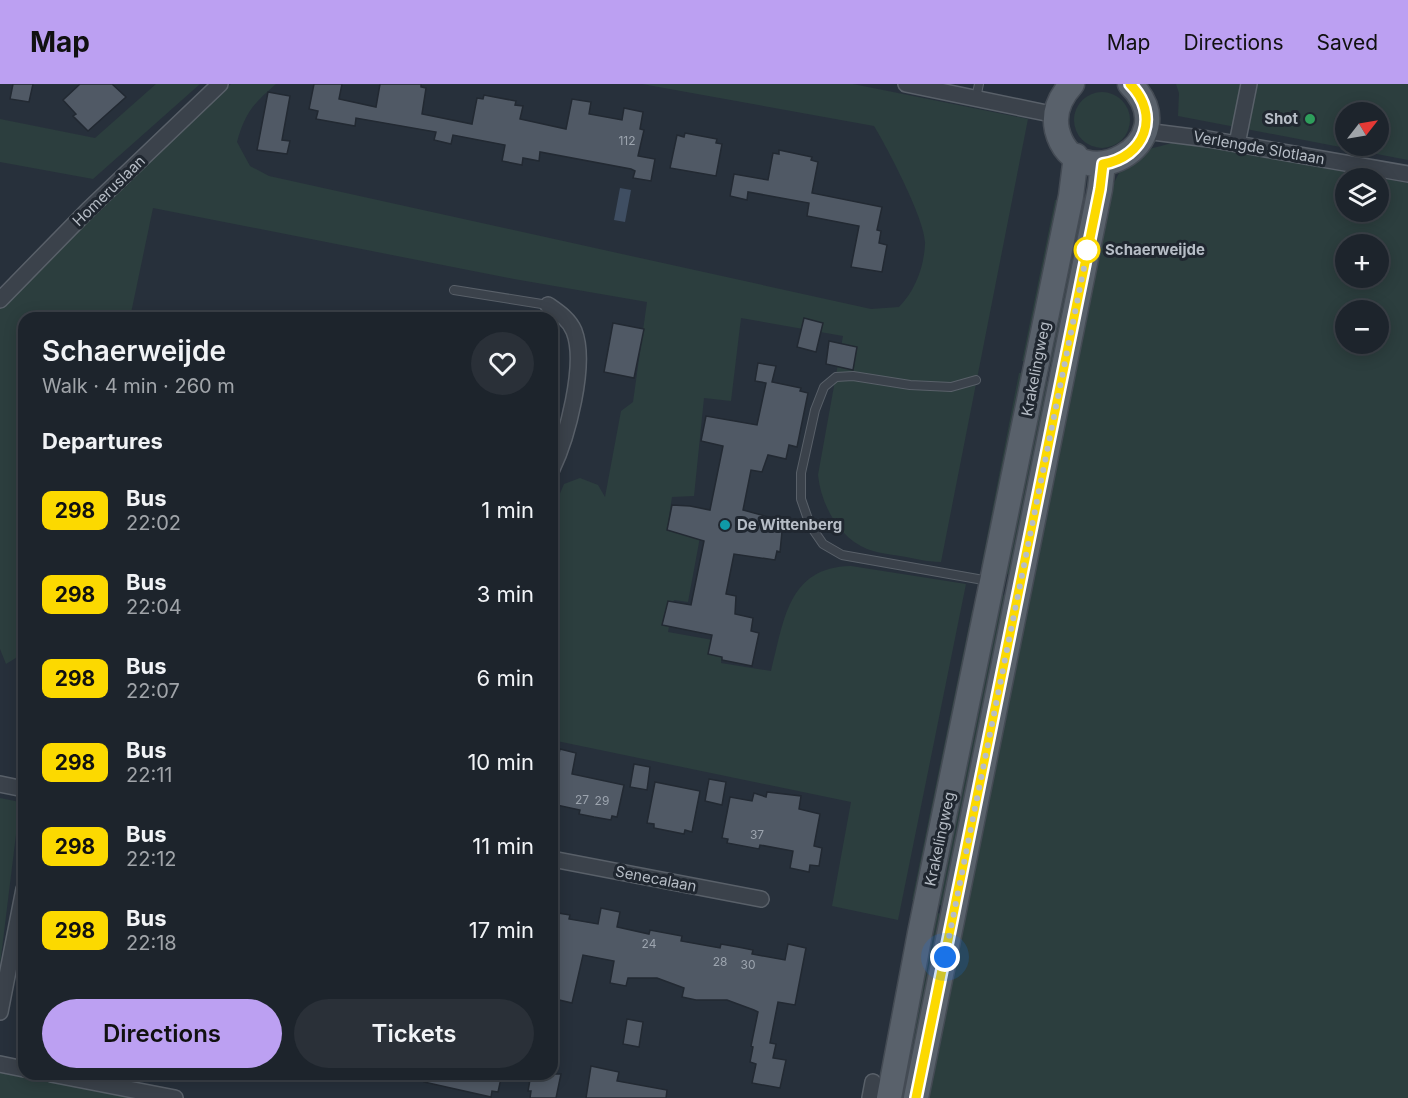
<!DOCTYPE html>
<meta charset="utf-8">
<style>
body{margin:0;font-family:Inter,sans-serif;background:#2a3038;color:#f1f3f6;height:100vh;display:flex;flex-direction:column;font-size:22px;white-space:nowrap}
*{box-sizing:border-box;margin:0}
p{font-size:20px;color:#a0a4a9}
.icon{flex:none;width:33px;height:33px;fill:none;stroke:currentColor;stroke-width:2;stroke-linecap:round;stroke-linejoin:round}
.map{position:relative;flex:1;overflow:hidden}
.details{position:absolute;left:18px;top:228px;width:540px;height:768px;display:flex;flex-direction:column;background:#1d242c;border-radius:18px;box-shadow:0 3px 15px #0003,0 0 0 2px #3b4148}
.details>*{flex:none}
.badge{padding:0 12px;border-radius:9px;font-size:21px;line-height:39px}
.needle{width:39px;rotate:59deg}
.fabs{position:absolute;left:1335px;top:18px;display:grid;gap:12px}
.fabs a{display:grid;place-items:center;width:54px;height:54px;border-radius:50%;background:#1d242c;box-shadow:0 3px 15px #0003,0 0 0 2px #3b4148;font-size:30px}
.you{position:absolute;width:30px;height:30px;margin:-15px;border:4px solid #fff;border-radius:50%;background:#1a73e8;box-shadow:0 0 0 9px #1a73e833}
.map>.badge{position:absolute;translate:-50% -50%;box-shadow:0 0 0 3px #fff}
h2{padding:0 24px;font-size:22px;line-height:54px}
.round{display:grid;place-items:center;flex:none;width:63px;height:63px;border-radius:32px;background:#2a3038}
.summary{display:flex;align-items:center;justify-content:space-between;height:102px;padding:0 24px}
h1{font-size:28px;font-weight:600;line-height:45px}
.primary-button{display:flex;gap:12px;margin-top:auto;padding:12px 24px}
.primary-button a{flex:1;height:69px;border-radius:36px;background:#bca0f2;color:#111;font-size:24px;font-weight:600;line-height:69px;text-align:center}
.primary-button a+a{background:#2a3038;color:#f1f3f6}
ul{padding:0;list-style:none}
li{display:flex;align-items:center;gap:18px;height:84px;padding:0 24px}
li div{flex:1}
li b{display:block;font-size:22px}
li em{font-style:normal}
li .badge{min-width:66px;font-weight:700;text-align:center}
header{display:flex;align-items:center;gap:36px;box-sizing:border-box;height:84px;padding:0 30px;background:#bca0f2;color:#111}
header strong{font-size:28px}
nav{display:flex;gap:33px;margin-inline-start:auto;font-size:21px}
.map>svg:first-child{display:block}
</style>
<header>
<strong>Map</strong>
<nav><a>Map</a><a>Directions</a><a>Saved</a></nav>
</header>
<div class="map">
<svg width="1408" height="1014" viewBox="0 0 1408 1014">
<rect width="100%" height="100%" fill="#27303b"/>
<path fill="#2c3e3e" fill-rule="evenodd" d="M156,0H200L93,95L0,78V35L95,54Z
M231,0H276C253,20 245,29 237,58L250,82L269,92L871,225L899,223C915,207 924,183 925,160C927,139 887,63 874,42L642,0H853L1028,35L941,478C927,478 913,474 900,472C889,470 877,469 867,465C838,453 821,420 818,391L843,252L741,234L731,317L704,314L694,412L672,413L667,446L700,453L688,518L674,516L668,548L724,558L721,579L771,587C784,538 787,483 851,482L966,500L898,836L832,822L851,718L552,656V450L558,414L564,400L580,394L598,401L605,413L621,327L633,318L647,218L514,195L153,124L130,234H24V569L6,580L0,565V222Z
M1176,0H1408V76L1178,32L1179,9ZM1346,28H1378V62H1346Z
M1074 36a28 28 0 1 1 56 0a28 28 0 1 1-56 0Z
M1176,58L1408,99V1014H924L1092,178L1099,174C1105,138 1105,84 1144,67C1154,63 1166,61 1176,58ZM1346,94H1378V128H1346ZM1346,160H1378V194H1346ZM1346,226H1378V260H1346Z
M1055,116H1062L1032,277H1022Z
M1076,117L1091,121L1058,282L1043,278Z
M1030,288L992,474L981,483L1019,289Z
M1040,296L1055,298L1011,489L1005,491Z
M1002,510L1011,515L949,823L934,820Z
M972,526L982,529L923,818L912,816Z
M0,714L20,718L0,881Z
M932,828L947,831L911,1014H895Z
M0,985L152,1014H0Z"/>
<path fill="#3f4e62" d="M620,104L631,106L625,138L614,136Z"/>
<path fill="#505965" stroke="#222932" stroke-width="1.5" d="M13,0H33L29,18L10,15Z
M80,0H112L126,13L88,47L73,32L76,30L63,16Z
M314,0H342L339,15L376,23L380,0H421V3L426,4L422,30L472,40L477,14L483,15L484,11L516,17L515,21L523,22L520,35L566,45L572,15L591,18L589,30L622,36L624,24L643,28L640,45L644,46L638,72L655,75L651,97L633,94L635,87L631,85L540,68L539,77L523,74L522,81L502,77L505,61L453,51L451,60L434,56L436,48L356,34L355,42L316,35L318,27L309,25Z
M268,8L290,12L282,56L290,57L287,70L257,66Z
M685,49L717,55L716,59L722,60L716,92L670,84L677,51L684,53Z
M779,66L812,73L811,76L818,78L812,109L882,123L877,146L881,147L879,159L887,161L882,188L851,183L859,142L807,132L809,119L748,108L747,116L730,112L734,90L768,96L773,69L779,70Z
M804,234L823,239L816,268L797,263Z
M613,239L644,245L634,294L604,288Z
M829,257L857,263L853,286L826,280Z
M758,279L776,282L772,298L801,304L800,307L808,309L797,363L789,361L786,375L768,371L762,388L751,386L743,426L783,437L780,468L777,467L775,476L734,470L726,510L736,512L735,530L753,534L751,547L759,549L752,582L722,576V573L708,570L712,551L662,541L668,517L691,521L704,457L667,446L672,421L690,422L710,426L723,362L701,357L706,332L757,341L766,299L755,297Z
M560,665L576,669L572,690L624,701L617,733L612,732L611,736L594,733L579,730L580,726L552,720V687H555Z
M634,680L650,683L647,706L630,703Z
M709,695L726,698L722,721L705,717Z
M655,698L700,707L692,748L685,746L684,750L654,744V740L647,739Z
M767,708L801,712L799,725L820,730L814,762L822,764L819,782L810,781L809,788L790,784L793,767L760,761L759,765L727,759L728,755L722,754L730,713L752,717L754,709L766,713Z
M601,824L620,828L617,843L649,850L650,846L682,852L681,857L720,864L721,860L738,863L753,866L752,870L785,876L788,860L806,864L795,921L778,918L770,959L776,960L773,974L786,976L780,1004L752,999L756,980L750,978L753,963L751,962L758,928L754,926L727,916H696L682,913L684,904L657,894H628L626,902L610,899L614,877L583,871L572,919L555,915L559,898L552,897V828L570,831L569,835L598,840Z
M627,935L643,938L639,963L623,960Z
M591,982L619,988L617,997L667,1006L666,1014H586Z
M424,990H502L498,1008L492,1007L491,1013L424,998Z
M531,990H561L556,1014H530L531,1007H528Z"/>
<g fill="none" stroke-linecap="round" stroke-linejoin="round">
<defs>
<path id="service" d="M976,14L979,0
M454,206L548,221
M976,296L951,303L910,301L853,292L836,293L824,303L815,326L801,389V415L810,441L823,460L842,471L989,497"/>
<path id="minor" d="M906,0L1056,31
M1145,47L1208,55L1408,90
M1237,60L1249,0
M0,216L88,126L220,0
M548,221C558,228 569,235 574,247C587,280 567,354 552,385
M0,700L24,705
M552,775L761,815
M0,928L24,805
M0,980L24,985
M51,990L175,1014
M870,1014L873,998"/>
<path id="primary" d="M1072,0C1060,13 1053,28 1057,46C1075,119 1190,59 1130,0
M889,1014L920,849L1071,112L1076,72
M916,1014L1100,105L1103,80"/>
</defs>
<use href="#service" stroke="#596069" stroke-width="10"/>
<use href="#minor" stroke="#596069" stroke-width="18"/>
<use href="#primary" stroke="#444b54" stroke-width="27"/>
<use href="#service" stroke="#3b424b" stroke-width="8"/>
<use href="#minor" stroke="#3b424b" stroke-width="15"/>
<use href="#primary" stroke="#59616b" stroke-width="24"/>
</g>
<g fill="none" stroke-linecap="round" stroke-linejoin="round">
<defs>
<path id="line" d="M916,1014L1100,105L1103,80C1145,73 1161,31 1130,0"/>
</defs>
<use href="#line" stroke="#fff" stroke-width="14"/>
<use href="#line" stroke="#fcd900" stroke-width="9"/>
<path stroke="#b6bdc6" stroke-width="6" stroke-dasharray="0 10.8" d="M945,873L1089,159L1087,166"/>
</g>
<circle fill="#2e9e5b" stroke="#202730" stroke-width="2" cx="1310" cy="35" r="6"/>
<circle fill="#fff" stroke="#fcd900" stroke-width="3" cx="1087" cy="166" r="12"/>
<circle fill="#0f9aa8" stroke="#202730" stroke-width="2" cx="725" cy="441" r="6"/>
<g text-anchor="middle" stroke-width="6" stroke-linejoin="round" paint-order="stroke">
<g font-size="12" fill="#9ca4ae">
<text x="627" y="61">112</text>
<text x="582" y="720">27</text>
<text x="602" y="721">29</text>
<text x="757" y="755">37</text>
<text x="649" y="864">24</text>
<text x="720" y="882">28</text>
<text x="748" y="885">30</text>
</g>
<g font-size="15" font-weight="bold" fill="#b6bdc6" stroke="#202730" text-anchor="end">
<text x="1298" y="40">Shot</text>
<text x="737" y="446" text-anchor="start">De Wittenberg</text>
</g>
<g font-size="15" fill="#b6bdc6" stroke="#202730">
<text transform="translate(1259 64) rotate(10)" y="5">Verlengde Slotlaan</text>
<text transform="translate(109 107) rotate(-44)" y="5">Homeruslaan</text>
<text transform="translate(1036 285) rotate(-79)" y="5">Krakelingweg</text>
<text transform="translate(940 755) rotate(-78)" y="5">Krakelingweg</text>
<text transform="translate(656 795) rotate(11)" y="5">Senecalaan</text>
</g>
<g font-size="15" font-weight="bold" fill="#b6bdc6" stroke="#202730" text-anchor="start">
<text x="1105" y="171">Schaerweijde</text>
</g>
</g>
</svg>
<div class="fabs">
<a><svg class="needle" viewBox="-14 -14 28 28"><path d="M0-13l5 13h-10z" fill="#e53935"/><path d="M0 13l5-13h-10z" fill="#a0a4a9"/></svg></a>
<a><svg class="icon" aria-label="layers" viewBox="0 0 24 24"><path d="M12 4l9 5-9 5-9-5zM3 14l9 5 9-5"/></svg></a>
<a>+</a>
<a>−</a>
</div>
<div class="you" style="left:945px;top:873px"></div>
<section class="details">
<div class="summary"><div><h1>Schaerweijde</h1><p>Walk · 4 min · 260 m</p></div><a class="round"><svg class="icon" aria-label="heart" viewBox="0 0 24 24"><path d="M12 20l-8-8c-3-5 5-10 8-4 3-6 11-1 8 4z"/></svg></a></div>
<h2>Departures</h2>
<ul>
<li><span class="badge" style="background:#fcd900;color:#111">298</span><div><b>Bus</b><p>22:02</p></div><em>1 min</em></li>
<li><span class="badge" style="background:#fcd900;color:#111">298</span><div><b>Bus</b><p>22:04</p></div><em>3 min</em></li>
<li><span class="badge" style="background:#fcd900;color:#111">298</span><div><b>Bus</b><p>22:07</p></div><em>6 min</em></li>
<li><span class="badge" style="background:#fcd900;color:#111">298</span><div><b>Bus</b><p>22:11</p></div><em>10 min</em></li>
<li><span class="badge" style="background:#fcd900;color:#111">298</span><div><b>Bus</b><p>22:12</p></div><em>11 min</em></li>
<li><span class="badge" style="background:#fcd900;color:#111">298</span><div><b>Bus</b><p>22:18</p></div><em>17 min</em></li>
</ul>
<div class="primary-button"><a>Directions</a><a>Tickets</a></div>
</section>
</div>
